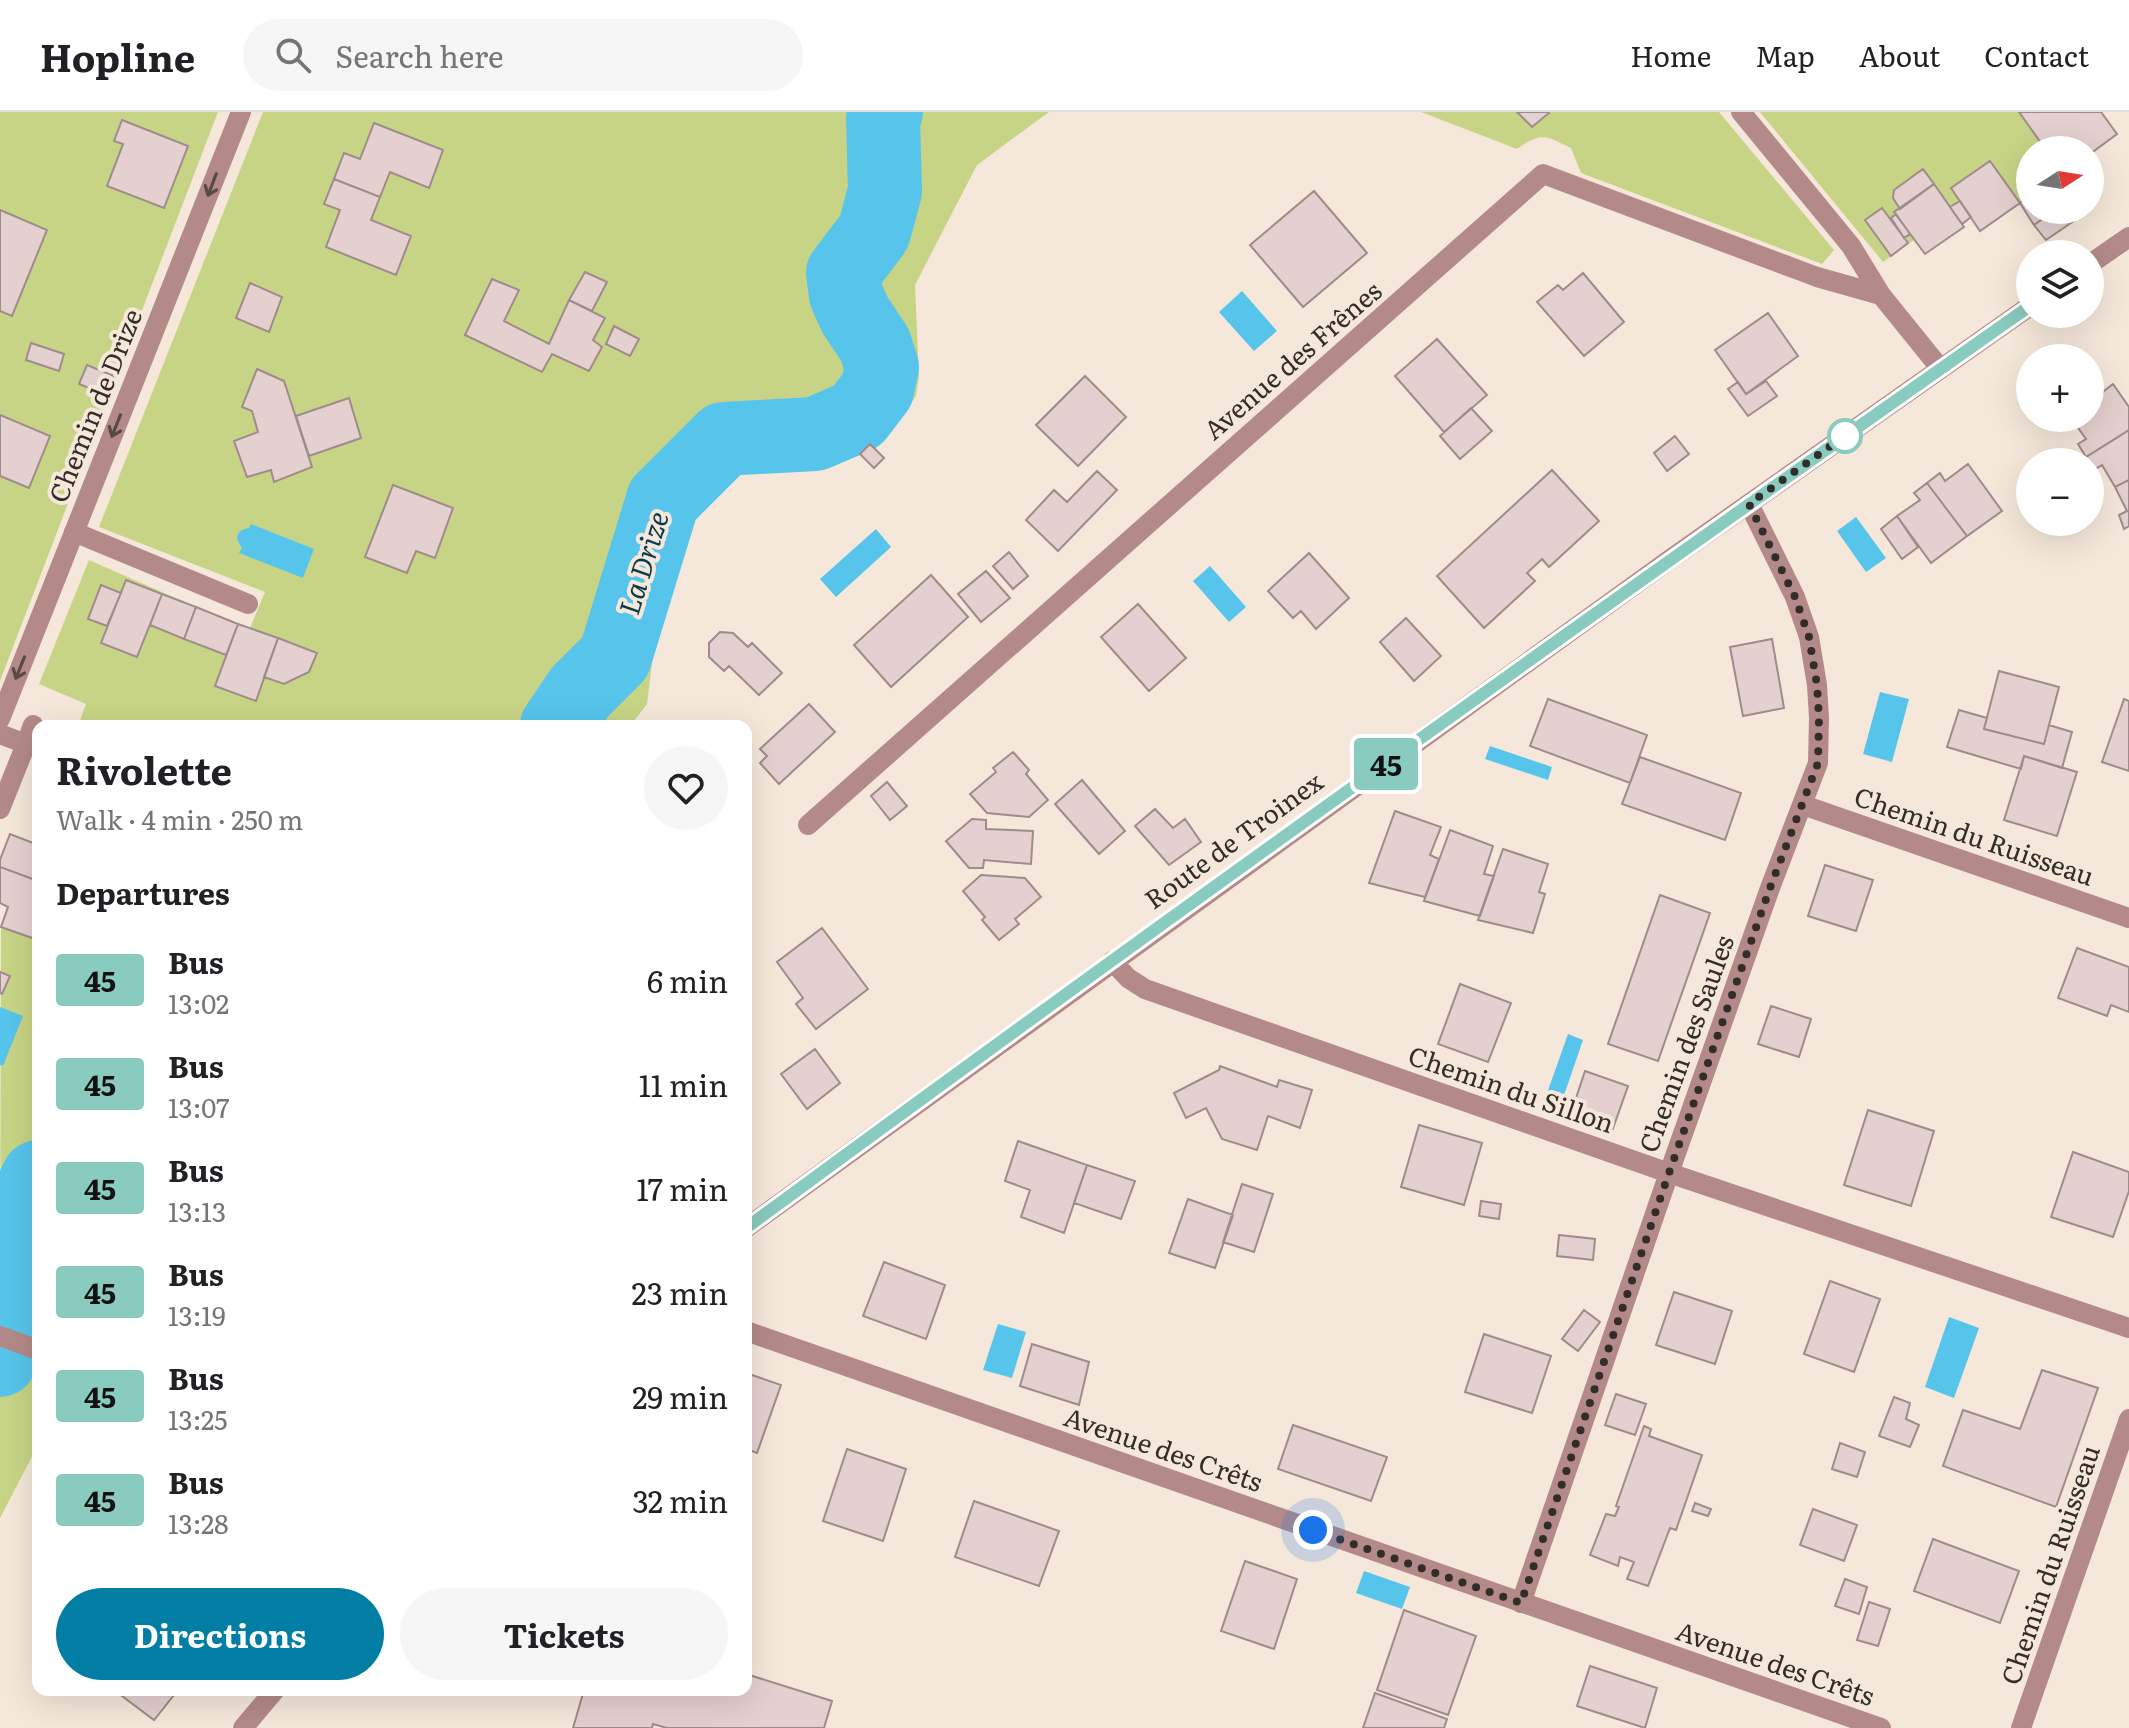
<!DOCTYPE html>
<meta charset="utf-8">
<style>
body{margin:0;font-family:Literata,serif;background:#f6f6f6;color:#202124;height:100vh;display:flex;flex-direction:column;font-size:30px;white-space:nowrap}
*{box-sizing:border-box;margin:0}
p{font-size:26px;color:#757577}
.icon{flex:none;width:44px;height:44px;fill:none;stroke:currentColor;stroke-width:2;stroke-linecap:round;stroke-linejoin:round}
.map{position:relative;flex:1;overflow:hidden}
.details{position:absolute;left:32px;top:608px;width:720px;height:976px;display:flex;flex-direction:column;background:#fff;border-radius:16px;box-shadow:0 8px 32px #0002}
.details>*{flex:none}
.badge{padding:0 16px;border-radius:6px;font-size:28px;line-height:52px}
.needle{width:52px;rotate:78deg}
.tools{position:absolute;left:2016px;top:24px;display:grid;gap:16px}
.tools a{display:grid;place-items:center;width:88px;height:88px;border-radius:50%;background:#fff;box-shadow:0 8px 32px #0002;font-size:40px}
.you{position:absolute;width:40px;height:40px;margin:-20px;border:6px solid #fff;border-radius:50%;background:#1a73e8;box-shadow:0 0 0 12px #1a73e833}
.map>.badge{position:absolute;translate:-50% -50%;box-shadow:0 0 0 4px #fff}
h2{padding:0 24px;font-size:30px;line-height:72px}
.round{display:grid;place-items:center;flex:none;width:84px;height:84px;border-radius:42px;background:#f6f6f6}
.overview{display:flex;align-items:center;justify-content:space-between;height:136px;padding:0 24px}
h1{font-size:38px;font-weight:700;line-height:60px}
.action{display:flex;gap:16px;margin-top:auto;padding:16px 24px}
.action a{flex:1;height:92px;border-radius:48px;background:#027ea5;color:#fff;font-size:32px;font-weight:700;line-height:92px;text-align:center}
.action a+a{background:#f6f6f6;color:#202124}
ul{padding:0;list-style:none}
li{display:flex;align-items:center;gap:24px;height:104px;padding:0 24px}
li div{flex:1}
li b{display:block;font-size:30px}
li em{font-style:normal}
li .badge{min-width:88px;font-weight:700;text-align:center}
header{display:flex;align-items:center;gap:48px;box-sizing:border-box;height:112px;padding:0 40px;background:#fff;border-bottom:2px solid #e0e0e0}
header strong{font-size:38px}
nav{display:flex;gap:44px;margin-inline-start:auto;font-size:28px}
.search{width:560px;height:72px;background:#f6f6f6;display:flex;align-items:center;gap:20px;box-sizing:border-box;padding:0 28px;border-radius:44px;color:#757577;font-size:30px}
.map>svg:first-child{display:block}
</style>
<header>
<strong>Hopline</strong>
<div class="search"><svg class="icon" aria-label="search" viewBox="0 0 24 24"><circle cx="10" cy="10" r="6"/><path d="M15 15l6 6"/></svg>Search here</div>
<nav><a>Home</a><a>Map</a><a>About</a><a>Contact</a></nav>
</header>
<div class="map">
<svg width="2129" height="1616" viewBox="0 0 2129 1616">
<rect width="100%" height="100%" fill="#f5e8da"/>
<path fill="#c8d485" d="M0,0H218L0,569Z
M263,0H1049L977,53L915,173L919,265L916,284L904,302L883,322L761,335L677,398L666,437L647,592L630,614H78L86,592L39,572L89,448L196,495L250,516L265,480L99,415Z
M1421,0H1719L1834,138L1822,152L1581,61L1571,36C1546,24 1542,19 1517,37Z
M1760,0H2101L2117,22L2090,41V38H2030V84L2020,91L1990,49L1951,76L1960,89L1951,96L1964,115L1925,142L1914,128L1883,150Z
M1,815L38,828V1204L0,1187Z
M0,1255L38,1270V1333L0,1406Z"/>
<path fill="#57c5eb" d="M1242,179L1277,219L1254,239L1219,200Z
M1856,405L1886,446L1866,460L1837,419Z
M251,412L314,437L303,466L239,441L242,436C234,426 236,418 249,416Z
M876,417L891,435L836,485L820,467Z
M1210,454L1246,495L1229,510L1193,469Z
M1880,580L1909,587L1892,650L1863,642Z
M1490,634L1552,655L1548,668L1485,647Z
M0,895L23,904L3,954L0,953Z
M1568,922L1583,928L1561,992L1545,987Z
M1949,1205L1979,1216L1954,1286L1925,1275Z
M998,1212L1026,1220L1012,1266L983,1258Z
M1364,1459L1410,1475L1402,1497L1356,1481Z"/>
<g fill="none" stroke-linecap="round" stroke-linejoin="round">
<path stroke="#57c5eb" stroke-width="74" d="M557,614L580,580L615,545L663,388L724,327L815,322L857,304L877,278L882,255L875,233L855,203L846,183L843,161L874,120L885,79L883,7L886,0
M0,1248L9,1185L28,1086L38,1065"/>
</g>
<path fill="#e4d0cf" stroke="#9e8b8b" stroke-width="2" d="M1517,0H1548L1549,1L1532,15Z
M2019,0H2101L2117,22L2090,42V38H2046Z
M122,8L188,34L164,96L107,74L123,32L114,29Z
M374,11L443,38L429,76L390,60L380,85L334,67L344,41L360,47Z
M1990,49L2020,91L1980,119L1951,76Z
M1923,57L1934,72L1900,97L1893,86L1894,78Z
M334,67L380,85L371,108L411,124L396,163L326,135L340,98L324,92Z
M1934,72L1964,115L1925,142L1894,100Z
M1314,79L1367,141L1303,195L1250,133Z
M2030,84V98H2055L2034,113L2020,91Z
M1960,89L1971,105L1962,112L1950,95Z
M1882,96L1908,131L1891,144L1865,108Z
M0,98L47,118L12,204L0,199Z
M2055,98H2077L2081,104L2046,128L2034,113Z
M1896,102L1910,122L1904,126L1891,106Z
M585,160L607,170L592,199L569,188Z
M1583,161L1624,210L1584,244L1537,190L1558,173L1563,178Z
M492,167L519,178L504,209L549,232L569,188L605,206L593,228L602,235L589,259L552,242L542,260L465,223Z
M250,171L282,185L269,220L236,206Z
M1768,201L1798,244L1746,282L1715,238Z
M614,214L639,227L630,244L606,232Z
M1437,227L1487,283L1444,320L1395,264Z
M31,231L64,242L59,259L26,248Z
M87,253L114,264L106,283L79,272Z
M257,257L284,269L312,355L274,370L271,358L247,365L234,329L258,320L252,299L242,295Z
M1085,264L1126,305L1078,354L1036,313Z
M1766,269L1777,284L1748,304L1728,277L1738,270L1746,282Z
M2113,272L2129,295V318L2086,345L2078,332L2086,327L2071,306H2090V290Z
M349,286L361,326L309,344L296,304Z
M1471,296L1492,319L1460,347L1440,324Z
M0,303L50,324L29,376L0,364Z
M2129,318V368L2115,375L2102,353L2094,358L2086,345Z
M1675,324L1689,342L1667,359L1654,341Z
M870,332L884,346L874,356L860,342Z
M1968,352L2002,399L1967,424L1927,371L1940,361L1945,369Z
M1552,358L1599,409L1549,455L1542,447L1527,461L1535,469L1484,516L1437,464Z
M1097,359L1117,378L1058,439L1026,408L1054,378L1067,390Z
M2129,368V414L2124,417L2119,403L2127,399L2115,375Z
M1927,371L1967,424L1931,451L1897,404L1920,388L1914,381Z
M393,373L453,396L435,446L416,439L407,461L365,445Z
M1897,404L1918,435L1902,447L1881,417Z
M1009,440L1028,464L1013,477L993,454Z
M1309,441L1349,486L1316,517L1301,499L1293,506L1268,479Z
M986,459L1010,486L981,510L958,482Z
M931,463L968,505L891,575L854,533Z
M126,468L162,482L137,545L101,531Z
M101,473L121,481L107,514L88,507Z
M162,482L196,495L184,527L150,513Z
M1138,492L1186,546L1149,579L1101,525Z
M196,495L238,512L226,543L184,527Z
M1406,506L1441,544L1414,569L1380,530Z
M238,512L278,526L256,589L215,574Z
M720,520L733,521L748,535L752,531L782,561L759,583L729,554L724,559L709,545V531Z
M278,526L317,541L309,560L284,572L264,565Z
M1772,527L1784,596L1743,604L1730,535Z
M1999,559L2059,575L2044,632L1984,617Z
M1548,587L1647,623L1630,671L1530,634Z
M2124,587L2129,589V659L2102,650Z
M809,592L835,620L779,672L760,651L767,644L760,637Z
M1959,598L1987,606L1984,617L2044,632L2049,613L2072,620L2062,656L2024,644L2021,657L1947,635Z
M1013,640L1029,658L1026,662L1048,688L1029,705L987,701L970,682L996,660L993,656Z
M2024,644L2077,660L2057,724L2004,708Z
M1640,645L1741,681L1725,728L1622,692Z
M1082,668L1125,719L1099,742L1055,692Z
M887,670L907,694L890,708L871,684Z
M1155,697L1173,716L1185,707L1201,730L1169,753L1135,714Z
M1395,699L1441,715L1430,743L1439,747L1425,785L1369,771Z
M972,707L986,708V717L1033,719L1031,752L984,748L983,756H969L946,729Z
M38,717V769L0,755V748L10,722L33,731Z
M1450,718L1493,734L1484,762L1494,764L1480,804L1424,789Z
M1503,737L1548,752L1539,780L1545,782L1533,821L1478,808Z
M1825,753L1873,768L1856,819L1808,804Z
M0,755L38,769V828L1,815L8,795L0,791Z
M981,763L1025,766L1041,785L1015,807L1019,812L999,828L982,808L985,805L963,779Z
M1660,783L1710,801L1658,949L1608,932Z
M822,816L868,877L816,917L796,892L803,886L777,850Z
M2077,836L2129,855V900L2111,893L2107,904L2058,886Z
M0,860L10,864L2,882L0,881Z
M1460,872L1511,891L1488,950L1438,932Z
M1771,894L1811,907L1799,945L1758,932Z
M815,937L840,971L807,997L781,962Z
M1220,954L1277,975L1279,968L1312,978L1300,1016L1268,1004L1257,1038L1222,1027L1206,996L1186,1006L1174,981L1219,958Z
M1585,959L1628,974L1611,1022L1569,1007Z
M1868,998L1934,1019L1911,1094L1844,1073Z
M1419,1013L1482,1031L1464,1093L1401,1075Z
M1018,1029L1087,1053L1064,1121L1021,1105L1030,1078L1005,1069Z
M2073,1040L2129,1060V1079L2113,1125L2051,1105Z
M1087,1053L1135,1069L1121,1107L1074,1091Z
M1242,1072L1273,1082L1254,1140L1223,1130Z
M1188,1087L1233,1103L1215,1156L1169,1141Z
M1481,1089L1501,1092L1499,1107L1479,1104Z
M1559,1123L1595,1127L1593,1148L1557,1144Z
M884,1150L945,1173L926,1227L863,1204Z
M1830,1169L1880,1187L1854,1260L1804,1242Z
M1674,1180L1732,1199L1715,1252L1656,1233Z
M1584,1198L1600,1210L1578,1239L1562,1227Z
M1484,1222L1551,1244L1532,1301L1465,1280Z
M1032,1232L1089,1250L1079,1293L1020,1274Z
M2042,1258L2098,1276L2056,1395L1943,1354L1963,1298L2020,1317Z
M746,1261L781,1273L757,1341L746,1337Z
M1616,1282L1646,1292L1635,1323L1605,1313Z
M1894,1285L1910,1291L1906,1307L1919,1313L1910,1335L1879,1324Z
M1293,1313L1387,1345L1371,1389L1278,1357Z
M1644,1314L1651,1317L1649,1324L1702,1343L1676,1418L1670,1416L1648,1474L1627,1467L1634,1450L1620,1445L1618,1454L1590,1443L1606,1402L1615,1404L1619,1395L1616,1394Z
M1840,1331L1865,1340L1857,1365L1832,1357Z
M847,1337L906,1357L883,1429L823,1409Z
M974,1389L1059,1419L1039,1474L955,1445Z
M1695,1391L1711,1397L1708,1404L1692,1399Z
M1813,1397L1857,1413L1844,1449L1800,1433Z
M1933,1427L2019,1459L2000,1511L1914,1479Z
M1245,1449L1297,1467L1274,1537L1221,1519Z
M1845,1467L1867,1475L1859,1502L1835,1494Z
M1869,1490L1890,1497L1878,1534L1857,1528Z
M1404,1498L1476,1524L1448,1603L1377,1578Z
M1590,1554L1657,1576L1645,1616L1577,1594Z
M746,1562L832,1589L824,1616H667L653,1612L652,1616H573L584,1578H746Z
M114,1578H178L154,1608Z
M1375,1581L1447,1607L1444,1616H1363Z"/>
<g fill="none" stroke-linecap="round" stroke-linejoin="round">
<path stroke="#b38a88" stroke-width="20" d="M74,420L248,492
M0,622L26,632L0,697
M26,632L33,613"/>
<path stroke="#b38a88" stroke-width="20" d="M1741,0L1851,134L1881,183L1940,256
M0,607L241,0
M1803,693L2129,806
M808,713L1543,62L1817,165L1881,183
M1112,849L1128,866L1145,877L1669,1061L2129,1216
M746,1219L1881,1616
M0,1224L38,1238
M1521,1491L1669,1061L1770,776L1818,651L1819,606L1817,573L1809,525L1795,485L1749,392
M2021,1616L2129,1307"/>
<path stroke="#b38a88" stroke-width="20" d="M2090,152L2129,125
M746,1116L1669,448L2030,194
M243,1616L275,1578"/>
</g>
<defs><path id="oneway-shaft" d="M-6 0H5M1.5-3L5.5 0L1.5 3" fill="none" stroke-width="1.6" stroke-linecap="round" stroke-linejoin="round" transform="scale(2)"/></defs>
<g stroke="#594945">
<use href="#oneway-shaft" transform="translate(212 73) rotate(111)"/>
<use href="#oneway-shaft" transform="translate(116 314) rotate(112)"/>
<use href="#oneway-shaft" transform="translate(20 556) rotate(112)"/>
</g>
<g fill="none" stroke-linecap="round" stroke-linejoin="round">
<defs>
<path id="line" d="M746,1116C1170,804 1599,497 2030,194"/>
</defs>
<use href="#line" stroke="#fff" stroke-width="18"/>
<use href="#line" stroke="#89cbbe" stroke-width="12"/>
<path stroke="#322d28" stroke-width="8" stroke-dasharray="0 14.4" d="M1313,1418L1521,1491L1669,1061L1770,776L1818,651L1819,606L1817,573L1809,525L1795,485L1749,392L1849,321L1845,324"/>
</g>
<circle fill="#fff" stroke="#89cbbe" stroke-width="4" cx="1845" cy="324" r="16"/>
<g text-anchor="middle" stroke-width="8" stroke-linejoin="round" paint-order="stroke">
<g font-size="26" fill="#322d28" stroke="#f5e8da">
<text transform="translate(1293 249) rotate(-41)" y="9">Avenue des Frênes</text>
<text transform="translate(96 294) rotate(-68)" y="9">Chemin de Drize</text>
<text transform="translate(1974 725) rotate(19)" y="9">Chemin du Ruisseau</text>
<text transform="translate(1234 729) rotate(-36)" y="9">Route de Troinex</text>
<text transform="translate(1687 932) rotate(-70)" y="9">Chemin des Saules</text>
<text transform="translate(1511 978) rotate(19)" y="9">Chemin du Sillon</text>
<text transform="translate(1163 1338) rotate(19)" y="9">Avenue des Crêts</text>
<text transform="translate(2051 1453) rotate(-71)" y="9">Chemin du Ruisseau</text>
<text transform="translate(1775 1552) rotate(19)" y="9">Avenue des Crêts</text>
</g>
<g font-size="28" font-style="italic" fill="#083b4b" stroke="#f5e8da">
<text transform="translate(644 451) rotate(-73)" y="10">La Drize</text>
</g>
</g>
</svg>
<div class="tools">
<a><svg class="needle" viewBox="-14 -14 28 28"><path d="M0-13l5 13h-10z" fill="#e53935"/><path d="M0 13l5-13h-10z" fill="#757577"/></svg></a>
<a><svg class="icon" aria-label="layers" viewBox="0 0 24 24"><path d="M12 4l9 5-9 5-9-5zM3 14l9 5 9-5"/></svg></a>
<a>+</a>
<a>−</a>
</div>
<div class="you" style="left:1313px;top:1418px"></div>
<b class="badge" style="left:1386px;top:652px;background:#89cbbe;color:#111">45</b>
<section class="details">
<div class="overview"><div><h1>Rivolette</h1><p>Walk · 4 min · 250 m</p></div><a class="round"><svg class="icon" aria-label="heart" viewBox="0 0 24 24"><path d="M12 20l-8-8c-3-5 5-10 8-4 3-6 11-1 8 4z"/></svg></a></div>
<h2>Departures</h2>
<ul>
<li><span class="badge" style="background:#89cbbe;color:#111">45</span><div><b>Bus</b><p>13:02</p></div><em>6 min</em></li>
<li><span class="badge" style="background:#89cbbe;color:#111">45</span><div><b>Bus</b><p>13:07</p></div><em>11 min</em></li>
<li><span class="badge" style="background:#89cbbe;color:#111">45</span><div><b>Bus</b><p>13:13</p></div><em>17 min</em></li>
<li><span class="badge" style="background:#89cbbe;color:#111">45</span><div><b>Bus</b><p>13:19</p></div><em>23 min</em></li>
<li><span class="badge" style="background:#89cbbe;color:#111">45</span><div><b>Bus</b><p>13:25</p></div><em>29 min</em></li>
<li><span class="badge" style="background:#89cbbe;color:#111">45</span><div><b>Bus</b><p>13:28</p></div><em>32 min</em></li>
</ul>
<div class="action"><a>Directions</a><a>Tickets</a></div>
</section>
</div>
